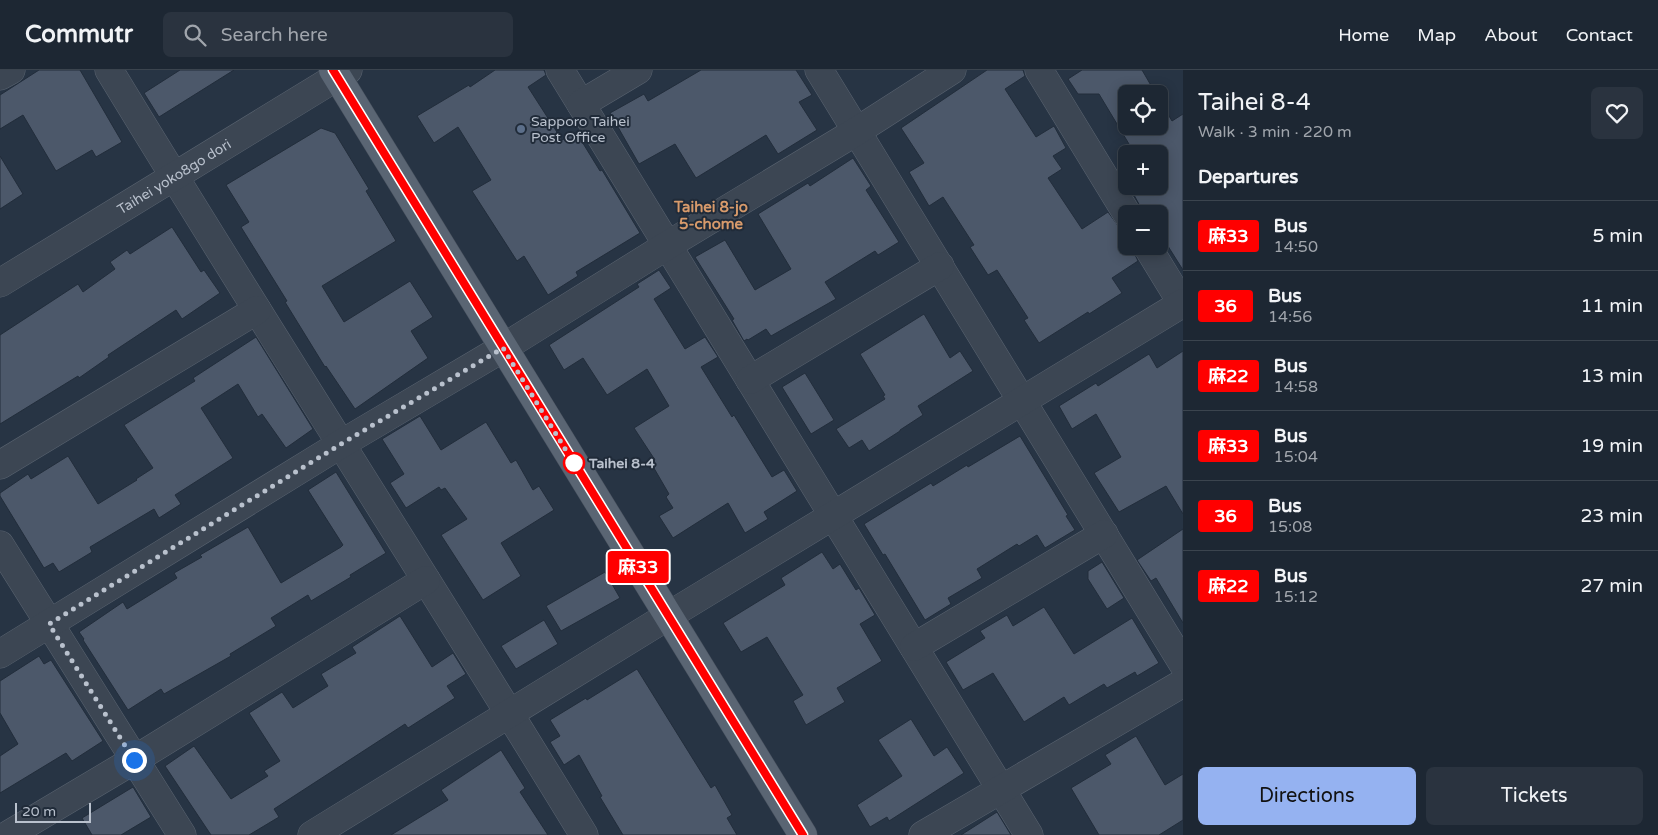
<!DOCTYPE html>
<meta charset="utf-8">
<style>
body{margin:0;font-family:"Varela Round","Noto Sans JP",sans-serif;background:#2a333f;color:#f1f3f6;height:100vh;display:flex;flex-direction:column;font-size:19px;white-space:nowrap}
*{box-sizing:border-box;margin:0}
p{font-size:16px;color:#a0a5ac}
.icon{flex:none;width:28px;height:28px;fill:none;stroke:currentColor;stroke-width:2;stroke-linecap:round;stroke-linejoin:round}
.map{position:relative;flex:1;overflow:hidden}
.drawer{display:flex;flex-direction:column;background:#1d2733;width:475px}
.drawer>*{flex:none}
.badge{padding:0 10px;border-radius:4px;font-size:18px;line-height:32px}
.buttons{position:absolute;left:1118px;top:15px;display:grid;gap:10px}
.buttons a{display:grid;place-items:center;width:50px;height:50px;border-radius:8px;background:#1d2733;box-shadow:0 2px 12px #0003,0 0 0 1px #3b444e;font-size:25px}
.scale{position:absolute;left:15px;bottom:12px;width:76px;box-sizing:border-box;padding-left:5px;border:2px solid #b9c1cd;border-top:0;font-size:14px;line-height:18px;white-space:nowrap;color:#b9c1cd;-webkit-text-stroke:4px #202b39;paint-order:stroke}
.you{position:absolute;width:25px;height:25px;margin:-12px;border:4px solid #fff;border-radius:50%;background:#1a73e8;box-shadow:0 0 0 8px #1a73e833}
.map>.badge{position:absolute;translate:-50% -50%;box-shadow:0 0 0 2px #fff}
h2{padding:0 15px;font-size:19px;line-height:45px}
.round{display:grid;place-items:center;flex:none;width:52px;height:52px;border-radius:8px;background:#2a333f}
.summary{display:flex;align-items:center;justify-content:space-between;height:85px;padding:0 15px}
h1{font-size:24px;font-weight:600;line-height:38px}
.button{display:flex;gap:10px;margin-top:auto;padding:10px 15px}
.button a{flex:1;height:58px;border-radius:8px;background:#95b2f1;color:#111;font-size:20px;font-weight:600;line-height:58px;text-align:center}
.button a+a{background:#2a333f;color:#f1f3f6}
ul{padding:0;list-style:none}
li{display:flex;align-items:center;gap:15px;height:70px;padding:0 15px;border-top:1px solid #3b444e}
li div{flex:1}
li b{display:block;font-size:19px}
li em{font-style:normal}
li .badge{min-width:55px;font-weight:700;text-align:center}
header{display:flex;align-items:center;gap:30px;box-sizing:border-box;height:70px;padding:0 25px;background:#1d2733;border-bottom:1px solid #3b444e}
header strong{font-size:24px}
nav{display:flex;gap:28px;margin-inline-start:auto;font-size:18px}
.search{width:350px;height:45px;background:#2a333f;display:flex;align-items:center;gap:12px;box-sizing:border-box;padding:0 18px;border-radius:8px;color:#a0a5ac;font-size:19px}
main{display:flex;flex:1;min-height:0}
.map>svg:first-child{display:block}
</style>
<header>
<strong>Commutr</strong>
<div class="search"><svg class="icon" aria-label="search" viewBox="0 0 24 24"><circle cx="10" cy="10" r="6"/><path d="M15 15l6 6"/></svg>Search here</div>
<nav><a>Home</a><a>Map</a><a>About</a><a>Contact</a></nav>
</header>
<main>
<div class="map">
<svg width="1183" height="765" viewBox="0 0 1183 765">
<rect width="100%" height="100%" fill="#273444"/>
<path fill="#4c586a" stroke="#222d3b" d="M39,0H80L122,72L96,87L92,80L56,101L23,45L0,59V25Z
M180,0H234L159,47L144,23Z
M495,0H544L546,5L528,17L562,70L576,62L600,101L602,100L640,163L576,202L578,206L548,225L524,186L517,191L472,121L491,110L458,57L434,73L417,46L469,15L470,17Z
M701,0H796L812,25L799,32L817,60L778,84L766,65L696,108L675,74L639,94L610,43L644,24L648,31Z
M987,0H1023L1025,6L1005,19L1036,67L1054,56L1066,78L1053,86L1062,99L1048,108L1082,159L1108,142L1119,157L1126,159V176H1131L1138,191L1112,208L1122,223L1089,244L1088,242L1039,273L1024,250L1028,248L997,200L988,205L970,177L974,175L943,127L929,136L909,102L924,93L901,58Z
M1082,0H1142L1156,24H1126V56H1159V29L1172,51L1183,44V200L1166,173L1164,174L1159,166V144H1143L1140,136L1134,125L1135,124L1130,116H1159V84H1135L1099,24H1078L1068,9Z
M321,58L335,63L369,119L366,121L396,171L322,216L344,252L410,211L433,247L411,261L428,288L355,339L326,296L325,297L285,232L287,231L241,157L249,152L226,115Z
M0,86L23,124L0,139Z
M853,88L871,116L866,120L899,172L878,185L875,181L825,212L836,229L771,266L766,259L748,270L747,269L744,271L732,250L734,249L695,187L725,170L755,220L791,199L758,144L808,113L810,116Z
M172,157L201,202L204,200L220,223L182,249L176,240L108,285L109,287L79,308L78,306L0,354V265L78,214L83,222L115,199L110,192L127,180L130,184Z
M659,200L671,218L654,229L685,279L705,267L718,287L701,297L732,347L734,345L772,407L784,400L797,421L764,442L768,449L745,463L728,433L673,468L659,446L673,438L666,427L669,424L651,393L655,390L634,358L669,336L647,299L607,325L583,288L564,300L549,275L639,217L637,214Z
M924,244L950,288L960,281L973,301L918,336L923,345L900,360V361L869,381L862,370L849,378L836,359L885,329L883,326L885,325L860,284Z
M256,267L313,359L286,378L262,344L258,347L238,314L201,338L233,388L175,425L181,434L159,448L154,439L90,477L92,482L59,502L53,493L44,498L0,426V423L28,404L31,409L68,386L98,434L137,410L136,409L153,398L124,355L195,311L193,308Z
M1183,281V444L1166,416L1119,442L1094,403L1121,387L1096,344L1072,359L1059,336L1096,313L1098,316L1149,284L1157,298Z
M805,303L834,350L811,364L782,317Z
M420,346L441,380L486,352L511,393L516,390L533,420L539,416L554,440L501,473L521,506L483,530L441,465L467,449L445,418L441,420L439,417L406,438L390,413L404,404L382,369Z
M1020,366L1068,445L1066,446L1075,460L1045,478L1037,465L1019,476L1017,474L977,499L982,508L948,528L951,534L925,550L885,484L883,485L864,454L931,413L933,416L967,395L968,397Z
M336,402L386,483L350,505L351,507L311,531L308,525L271,548L276,556L230,584L231,586L164,624L161,619L128,640L83,570L84,569L79,562L123,532L127,539L177,508L174,503L202,487L200,485L248,457L281,513L341,477L343,475L308,420Z
M1183,459V553L1156,508L1151,511L1137,490Z
M822,482L833,499L840,494L856,520L859,518L875,545L860,554L882,591L837,618L845,632L806,655L793,631L803,625L767,567L741,582L723,553L785,515L781,508Z
M1102,492L1124,528L1107,539L1088,509V501Z
M605,502L620,528L561,561L546,536Z
M1044,537L1074,584L1132,548L1159,593L1137,606L1135,602L1107,618L1104,614L1069,635L1064,627L1024,652L993,603L963,620L946,592L985,568L980,561L1007,545L1013,556Z
M400,546L432,597L453,583L466,604L447,616L455,628L408,658L405,654L274,739L279,747L249,765H211L165,696L194,676L231,729L268,706L264,701L280,691L249,643L282,622L293,638L328,616L321,604L356,583L352,577Z
M544,550L558,574L516,599L501,576Z
M39,586L44,594L51,590L103,671L72,691L66,683L0,723V686L18,674L0,643V611Z
M637,599L711,718L715,715L732,745L727,748L737,765H623L600,727L602,726L579,685L564,695L550,672L560,666L550,650L586,628L587,630Z
M911,649L934,686L947,677L964,703L889,751L887,747L870,757L857,735L902,706L878,670Z
M1136,666L1165,715L1183,704V750L1159,765H1099L1071,718L1111,694L1105,685Z
M501,680L525,718L520,722L548,765H391L448,730L441,720Z
M133,717L151,747L121,765H92L82,748Z
M997,742L1011,765H961Z"/>
<g fill="none" stroke-linecap="round" stroke-linejoin="round">
<defs>
<g id="minor">
<path d="M109,0C265,257 428,509 584,765"/>
<path d="M560,0L1029,765"/>
<path d="M819,0L1183,594"/>
<path d="M1039,0L1127,144"/>
<path d="M0,6L11,0"/>
<path d="M581,34L638,0"/>
<path d="M1147,176L1183,235"/>
<path id="s1" d="M0,213L348,0"/>
<path d="M750,310L940,196"/>
<path d="M0,395L257,240"/>
<path d="M0,475L182,765"/>
<path d="M914,577L1104,464"/>
<path d="M0,584L341,374L503,278L668,175L857,61L952,0"/>
<path d="M8,765L134,690L426,510"/>
<path d="M312,765L668,546L1183,233"/>
<path d="M923,765L1183,613"/>
</g>
<path id="major" d="M333,0L803,765"/>
</defs>
<use href="#minor" stroke="#5a6471" stroke-width="29"/>
<use href="#major" stroke="#464f5d" stroke-width="29"/>
<use href="#minor" stroke="#3c4653" stroke-width="28"/>
<use href="#major" stroke="#5a6573" stroke-width="28"/>
</g>
<g fill="none" stroke-linecap="round" stroke-linejoin="round">
<defs>
<path id="line" d="M333,0L803,765"/>
</defs>
<use href="#line" stroke="#fff" stroke-width="11"/>
<use href="#line" stroke="#f00" stroke-width="8"/>
<path stroke="#b9c1cd" stroke-width="5" stroke-dasharray="0 9" d="M134,690L49,554L341,374L503,278L575,395L574,393"/>
</g>
<circle fill="#5c6f8a" stroke="#202b39" stroke-width="2" cx="521" cy="59" r="5"/>
<circle fill="#fff" stroke="#f00" stroke-width="2.5" cx="574" cy="393" r="10"/>
<g text-anchor="middle" stroke-width="4" stroke-linejoin="round" paint-order="stroke">
<g font-size="14" fill="#b9c1cd" stroke="#202b39" text-anchor="start">
<text x="531" y="56">Sapporo Taihei<tspan x="531" dy="16">Post Office</tspan></text>
</g>
<g font-size="14" fill="#b9c1cd" stroke="#202b39">
<text dy="5" stroke="none"><textPath href="#s1" startOffset="204">Taihei yoko8go dori</textPath></text>
</g>
<g font-size="14" font-weight="bold" fill="#b9c1cd" stroke="#202b39" text-anchor="start">
<text x="589" y="398">Taihei 8-4</text>
</g>
<g font-size="15" font-weight="bold" fill="#d79a6b" stroke="#202b39">
<text x="711" y="142">Taihei 8-jo<tspan x="711" dy="17">5-chome</tspan></text>
</g>
</g>
</svg>
<div class="buttons">
<a><svg class="icon" aria-label="locate" viewBox="0 0 24 24"><circle cx="12" cy="12" r="6"/><path d="M12 2v4M12 18v4M2 12h4M18 12h4"/></svg></a>
<a>+</a>
<a>−</a>
</div>
<div class="scale">20 m</div>
<div class="you" style="left:134px;top:690px"></div>
<b class="badge" style="left:638px;top:497px;background:#f00;color:#fff">麻33</b>
</div>
<section class="drawer">
<div class="summary"><div><h1>Taihei 8-4</h1><p>Walk · 3 min · 220 m</p></div><a class="round"><svg class="icon" aria-label="heart" viewBox="0 0 24 24"><path d="M12 20l-8-8c-3-5 5-10 8-4 3-6 11-1 8 4z"/></svg></a></div>
<h2>Departures</h2>
<ul>
<li><span class="badge" style="background:#f00;color:#fff">麻33</span><div><b>Bus</b><p>14:50</p></div><em>5 min</em></li>
<li><span class="badge" style="background:#f00;color:#fff">36</span><div><b>Bus</b><p>14:56</p></div><em>11 min</em></li>
<li><span class="badge" style="background:#f00;color:#fff">麻22</span><div><b>Bus</b><p>14:58</p></div><em>13 min</em></li>
<li><span class="badge" style="background:#f00;color:#fff">麻33</span><div><b>Bus</b><p>15:04</p></div><em>19 min</em></li>
<li><span class="badge" style="background:#f00;color:#fff">36</span><div><b>Bus</b><p>15:08</p></div><em>23 min</em></li>
<li><span class="badge" style="background:#f00;color:#fff">麻22</span><div><b>Bus</b><p>15:12</p></div><em>27 min</em></li>
</ul>
<div class="button"><a>Directions</a><a>Tickets</a></div>
</section>
</main>
